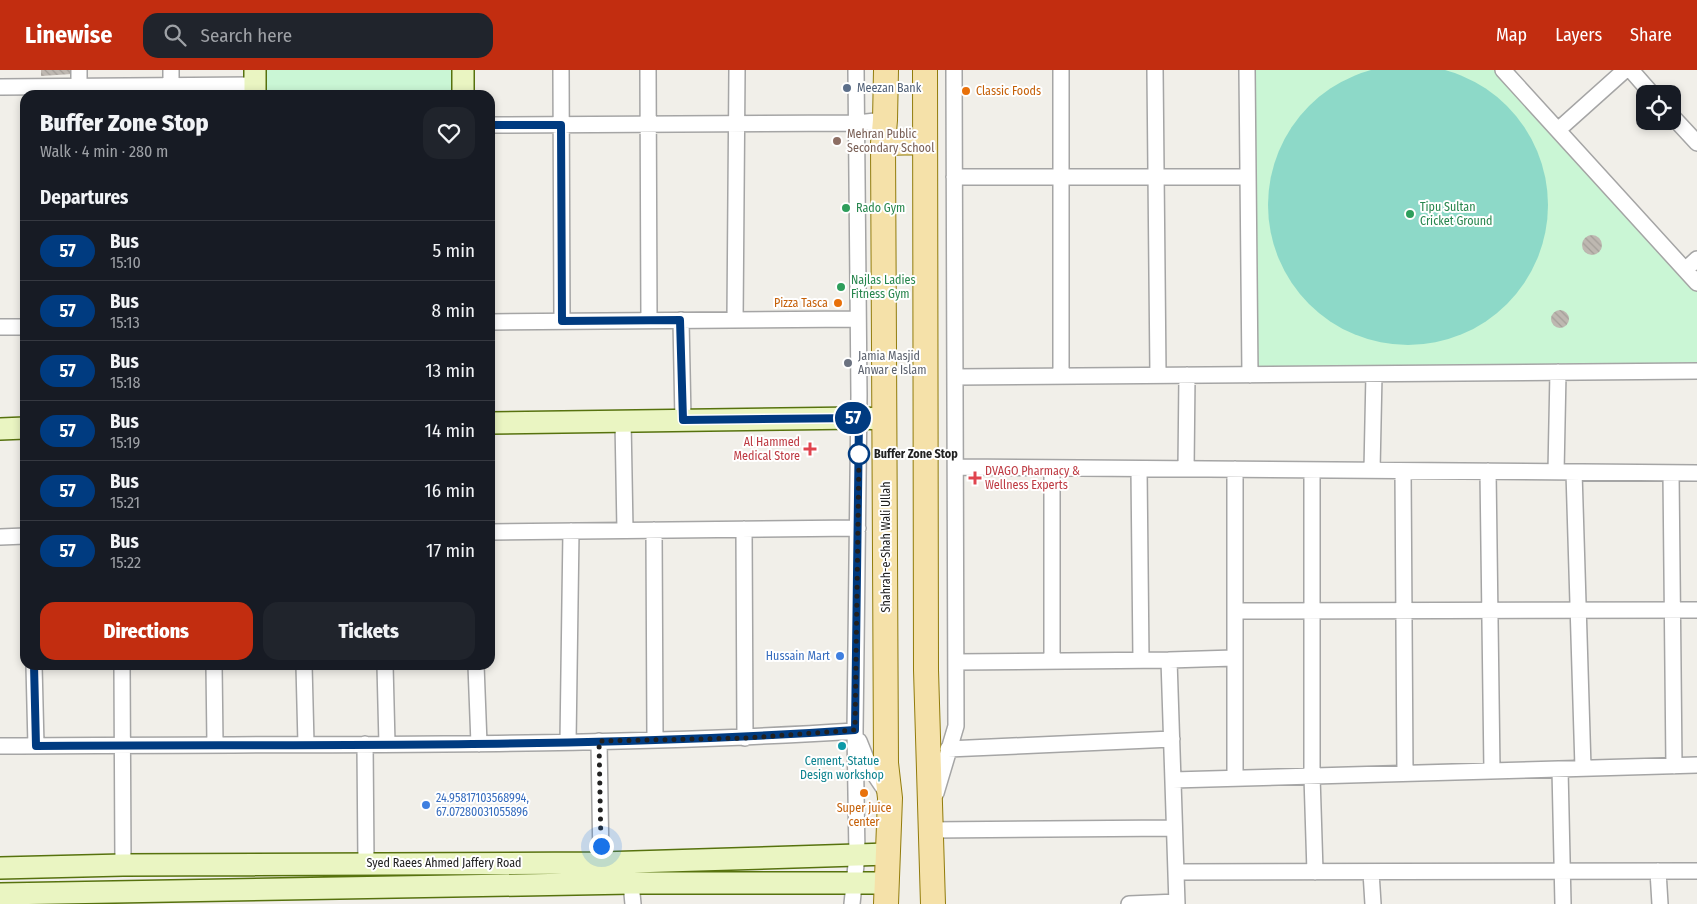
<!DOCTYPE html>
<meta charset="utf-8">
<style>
body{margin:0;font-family:"Fira Sans Condensed",sans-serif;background:#20242c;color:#f1f3f6;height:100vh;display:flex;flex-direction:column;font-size:19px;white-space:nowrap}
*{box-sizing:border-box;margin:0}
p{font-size:16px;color:#9ea1a6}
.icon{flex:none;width:28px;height:28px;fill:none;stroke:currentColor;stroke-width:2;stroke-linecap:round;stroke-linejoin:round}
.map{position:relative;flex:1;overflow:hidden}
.details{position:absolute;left:20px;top:20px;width:475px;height:580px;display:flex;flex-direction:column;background:#171b24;border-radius:15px;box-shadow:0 2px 8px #0003}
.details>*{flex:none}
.badge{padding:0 10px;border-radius:16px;font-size:18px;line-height:32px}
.fabs{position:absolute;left:1636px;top:15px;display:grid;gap:10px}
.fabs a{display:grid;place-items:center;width:45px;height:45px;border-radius:10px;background:#171b24;box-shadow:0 2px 8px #0003;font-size:25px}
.you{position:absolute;width:25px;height:25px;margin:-12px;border:4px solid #fff;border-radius:50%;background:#1a73e8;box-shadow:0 0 0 8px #1a73e833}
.map>.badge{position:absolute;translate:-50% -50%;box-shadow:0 0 0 2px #fff}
h2{padding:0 20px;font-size:19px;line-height:45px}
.round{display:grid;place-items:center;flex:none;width:52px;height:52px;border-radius:15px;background:#20242c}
.headline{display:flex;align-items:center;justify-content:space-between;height:85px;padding:0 20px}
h1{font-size:24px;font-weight:800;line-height:38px}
.primary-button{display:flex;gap:10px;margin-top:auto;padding:10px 20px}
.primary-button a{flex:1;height:58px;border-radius:15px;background:#c22d10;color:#fff;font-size:20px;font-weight:800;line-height:58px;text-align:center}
.primary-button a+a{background:#20242c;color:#f1f3f6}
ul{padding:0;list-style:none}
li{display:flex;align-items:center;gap:15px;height:60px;padding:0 20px;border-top:1px solid #363941}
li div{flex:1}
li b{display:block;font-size:19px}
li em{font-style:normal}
li .badge{min-width:55px;font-weight:700;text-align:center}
header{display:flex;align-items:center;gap:30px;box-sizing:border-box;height:70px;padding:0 25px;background:#c22d10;color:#fff}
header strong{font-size:24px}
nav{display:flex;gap:28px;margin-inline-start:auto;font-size:18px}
.search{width:350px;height:45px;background:#20242c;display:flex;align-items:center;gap:12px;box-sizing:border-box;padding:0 18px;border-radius:15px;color:#9ea1a6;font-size:19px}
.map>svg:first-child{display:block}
</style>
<header>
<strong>Linewise</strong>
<div class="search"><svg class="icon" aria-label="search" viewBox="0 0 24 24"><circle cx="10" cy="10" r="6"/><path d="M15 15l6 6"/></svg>Search here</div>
<nav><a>Map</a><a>Layers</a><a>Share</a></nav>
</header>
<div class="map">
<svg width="1697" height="834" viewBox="0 0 1697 834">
<defs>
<pattern id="building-back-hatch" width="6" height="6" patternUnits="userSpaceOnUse" patternTransform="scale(1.25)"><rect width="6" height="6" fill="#beb8b1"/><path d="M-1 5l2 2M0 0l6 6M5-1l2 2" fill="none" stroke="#a39e98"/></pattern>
</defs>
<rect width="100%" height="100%" fill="#f1efe9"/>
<path fill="#caf6d5" d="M255,0H463V25H255Z
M1247,0H1503L1697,213V301L1250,305Z"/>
<path fill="#8dd9c8" d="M1268 135a140 140 0 1 1 280 0a140 140 0 1 1-280 0Z"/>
<path fill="url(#building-back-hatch)" d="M41,0H72V4L41,6Z
M1582 175a10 10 0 1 1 20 0a10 10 0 1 1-20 0Z
M1551 249a9 9 0 1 1 18 0a9 9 0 1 1-18 0Z"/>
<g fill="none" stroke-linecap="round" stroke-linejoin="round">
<defs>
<path id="street" d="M171,0V25
M561,0L562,251
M648,0L649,250
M1061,0V305
M1155,0L1158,305
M1247,0L1250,305
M1503,0L1697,213
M1631,0L1652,24
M0,17L255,15
M79,25V0
M1672,46L1697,73
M490,55L857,53L885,50
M1558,60L1625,0
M954,107H1248
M1685,200L1697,189
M681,250L683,350
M735,250L737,0
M490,252L858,249
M0,257H25
M956,307L1697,301
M623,351L625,460
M956,397L1697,403
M1139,399L1141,590
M1186,399L1187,305
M1312,400V706L1315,802
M1372,400L1374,304
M1403,401L1405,703
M1488,401L1492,701
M1556,402L1558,302
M1574,402L1583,698
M1671,403L1674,696
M744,459L745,668
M654,460L655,670
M490,462L858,458
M0,467L25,466
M1235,541L1697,540
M1169,590L1177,834
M1052,591V398
M956,592L1169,590L1234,588
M34,595L36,676
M122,595L123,795
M214,595L215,674
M304,595L306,674
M385,595L387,674
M476,595L479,674
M599,671L601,793
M859,671L869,696L887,723
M568,672L571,461
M365,674L366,793
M0,676C285,673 570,679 855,661
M948,679L1172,669
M1560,699L1563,834
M1235,708V399
M1173,710L1697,695
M936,723L956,656L954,0
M931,760L1174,758
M1658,801L1660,834
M1176,802L1697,801
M1371,802L1373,834
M631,813L633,834
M852,834L857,785L855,661L859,325L856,0
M1129,834L1177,832"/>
<path id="secondary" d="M255,0V25
M463,0V25
M490,353L859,348L885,349
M0,359L25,358
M0,798L123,795L601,793L888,784
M0,824L631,813H887"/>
<path id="primary" d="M925,0L926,600L933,834
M883,73L925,72
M886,834L890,728L886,693L883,73L885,50L886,0"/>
</defs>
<use href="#street" stroke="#a5a5a5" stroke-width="18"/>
<use href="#secondary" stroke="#57720e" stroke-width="24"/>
<use href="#primary" stroke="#927c0c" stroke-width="26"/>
<use href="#street" stroke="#fff" stroke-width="15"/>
<use href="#secondary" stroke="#eaf5c2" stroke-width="21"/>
<use href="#primary" stroke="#f5e1a9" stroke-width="24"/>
</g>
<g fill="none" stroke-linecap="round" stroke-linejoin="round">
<defs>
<path id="line" d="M34,595L36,676C309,674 582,679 855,660L859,348L683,350L680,250L562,251L561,55H490"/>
</defs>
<use href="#line" stroke="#fff" stroke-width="11"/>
<use href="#line" stroke="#003b80" stroke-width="8"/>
<path stroke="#212121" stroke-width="5" stroke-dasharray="0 9" d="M601,776L599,671L745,668L855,660L859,384"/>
</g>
<circle fill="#5c6f8a" stroke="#fff" stroke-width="2" cx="847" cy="18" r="5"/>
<g fill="#e8710a" stroke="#fff" stroke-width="2">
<circle cx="966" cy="21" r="5"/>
<circle cx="838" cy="233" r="5"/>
<circle cx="864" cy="723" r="5"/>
</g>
<circle fill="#8d6e63" stroke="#fff" stroke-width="2" cx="837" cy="71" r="5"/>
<g fill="#2e9e5b" stroke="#fff" stroke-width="2">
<circle cx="846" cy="138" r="5"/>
<circle cx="1410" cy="144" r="5"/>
<circle cx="841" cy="217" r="5"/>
</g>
<circle fill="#6b7280" stroke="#fff" stroke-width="2" cx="848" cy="293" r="5"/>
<g fill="#e0444e" stroke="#fff" stroke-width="2">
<path d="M807.5 371.5h5v5h5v5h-5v5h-5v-5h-5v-5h5z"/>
<path d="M972.5 400.5h5v5h5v5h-5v5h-5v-5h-5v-5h5z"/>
</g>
<circle fill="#fff" stroke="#003b80" stroke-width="2.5" cx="859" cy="384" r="10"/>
<g fill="#3f7fe0" stroke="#fff" stroke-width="2">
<circle cx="840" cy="586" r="5"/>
<circle cx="426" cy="735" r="5"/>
</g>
<circle fill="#0f9aa8" stroke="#fff" stroke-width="2" cx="842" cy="676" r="5"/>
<g text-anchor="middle" stroke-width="4" stroke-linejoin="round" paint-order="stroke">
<g font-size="12" fill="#4e5e75" stroke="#fff" text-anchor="start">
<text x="857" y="22">Meezan Bank</text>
</g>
<g font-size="12" fill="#c56008" stroke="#fff" text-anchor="start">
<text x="976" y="25">Classic Foods</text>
<text x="828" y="237" text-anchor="end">Pizza Tasca</text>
<text x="864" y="742" text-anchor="middle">Super juice<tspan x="864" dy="14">center</tspan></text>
</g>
<g font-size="12" fill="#785e54" stroke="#fff" text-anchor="start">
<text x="847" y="68">Mehran Public<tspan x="847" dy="14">Secondary School</tspan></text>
</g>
<g font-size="12" fill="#27864d" stroke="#fff" text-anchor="start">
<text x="1420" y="141">Tipu Sultan<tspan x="1420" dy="14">Cricket Ground</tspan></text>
<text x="856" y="142">Rado Gym</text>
<text x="851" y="214">Najlas Ladies<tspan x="851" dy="14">Fitness Gym</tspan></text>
</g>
<g font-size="12" fill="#5b616d" stroke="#fff" text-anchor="start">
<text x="858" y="290">Jamia Masjid<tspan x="858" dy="14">Anwar e Islam</tspan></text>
</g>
<g font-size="12" fill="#be3a42" stroke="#fff" text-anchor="end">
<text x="800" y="376">Al Hammed<tspan x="800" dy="14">Medical Store</tspan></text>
<text x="985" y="405" text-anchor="start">DVAGO Pharmacy &amp;<tspan x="985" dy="14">Wellness Experts</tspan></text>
</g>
<g font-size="12" font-weight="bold" fill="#212121" stroke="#fff" text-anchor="start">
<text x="874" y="388">Buffer Zone Stop</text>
</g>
<g font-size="12" fill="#212121" stroke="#fff">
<text transform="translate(886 477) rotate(-90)" y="4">Shahrah-e-Shah Wali Ullah</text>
<text x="444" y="797">Syed Raees Ahmed Jaffery Road</text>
</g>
<g font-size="12" fill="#366cbe" stroke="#fff" text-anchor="end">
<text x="830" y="590">Hussain Mart</text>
<text x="436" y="732" text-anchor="start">24.95817103568994,<tspan x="436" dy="14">67.07280031055896</tspan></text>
</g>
<g font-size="12" fill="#0d838f" stroke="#fff">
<text x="842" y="695">Cement, Statue<tspan x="842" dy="14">Design workshop</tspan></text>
</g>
</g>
</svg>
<div class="fabs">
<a><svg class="icon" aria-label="locate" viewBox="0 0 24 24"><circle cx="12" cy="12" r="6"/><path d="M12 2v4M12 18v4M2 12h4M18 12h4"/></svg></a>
</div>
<div class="you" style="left:601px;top:776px"></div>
<b class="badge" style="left:853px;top:348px;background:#003b80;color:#fff">57</b>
<section class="details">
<div class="headline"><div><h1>Buffer Zone Stop</h1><p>Walk · 4 min · 280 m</p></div><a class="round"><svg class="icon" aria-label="heart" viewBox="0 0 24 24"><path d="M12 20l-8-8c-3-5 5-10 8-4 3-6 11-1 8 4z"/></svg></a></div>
<h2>Departures</h2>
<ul>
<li><span class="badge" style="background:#003b80;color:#fff">57</span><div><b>Bus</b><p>15:10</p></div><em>5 min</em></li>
<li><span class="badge" style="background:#003b80;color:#fff">57</span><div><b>Bus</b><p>15:13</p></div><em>8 min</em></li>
<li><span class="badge" style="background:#003b80;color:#fff">57</span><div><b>Bus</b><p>15:18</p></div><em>13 min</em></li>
<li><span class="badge" style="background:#003b80;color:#fff">57</span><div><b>Bus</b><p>15:19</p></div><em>14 min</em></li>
<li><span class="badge" style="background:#003b80;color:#fff">57</span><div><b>Bus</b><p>15:21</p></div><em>16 min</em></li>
<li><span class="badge" style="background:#003b80;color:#fff">57</span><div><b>Bus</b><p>15:22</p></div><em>17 min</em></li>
</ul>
<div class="primary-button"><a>Directions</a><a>Tickets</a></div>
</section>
</div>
